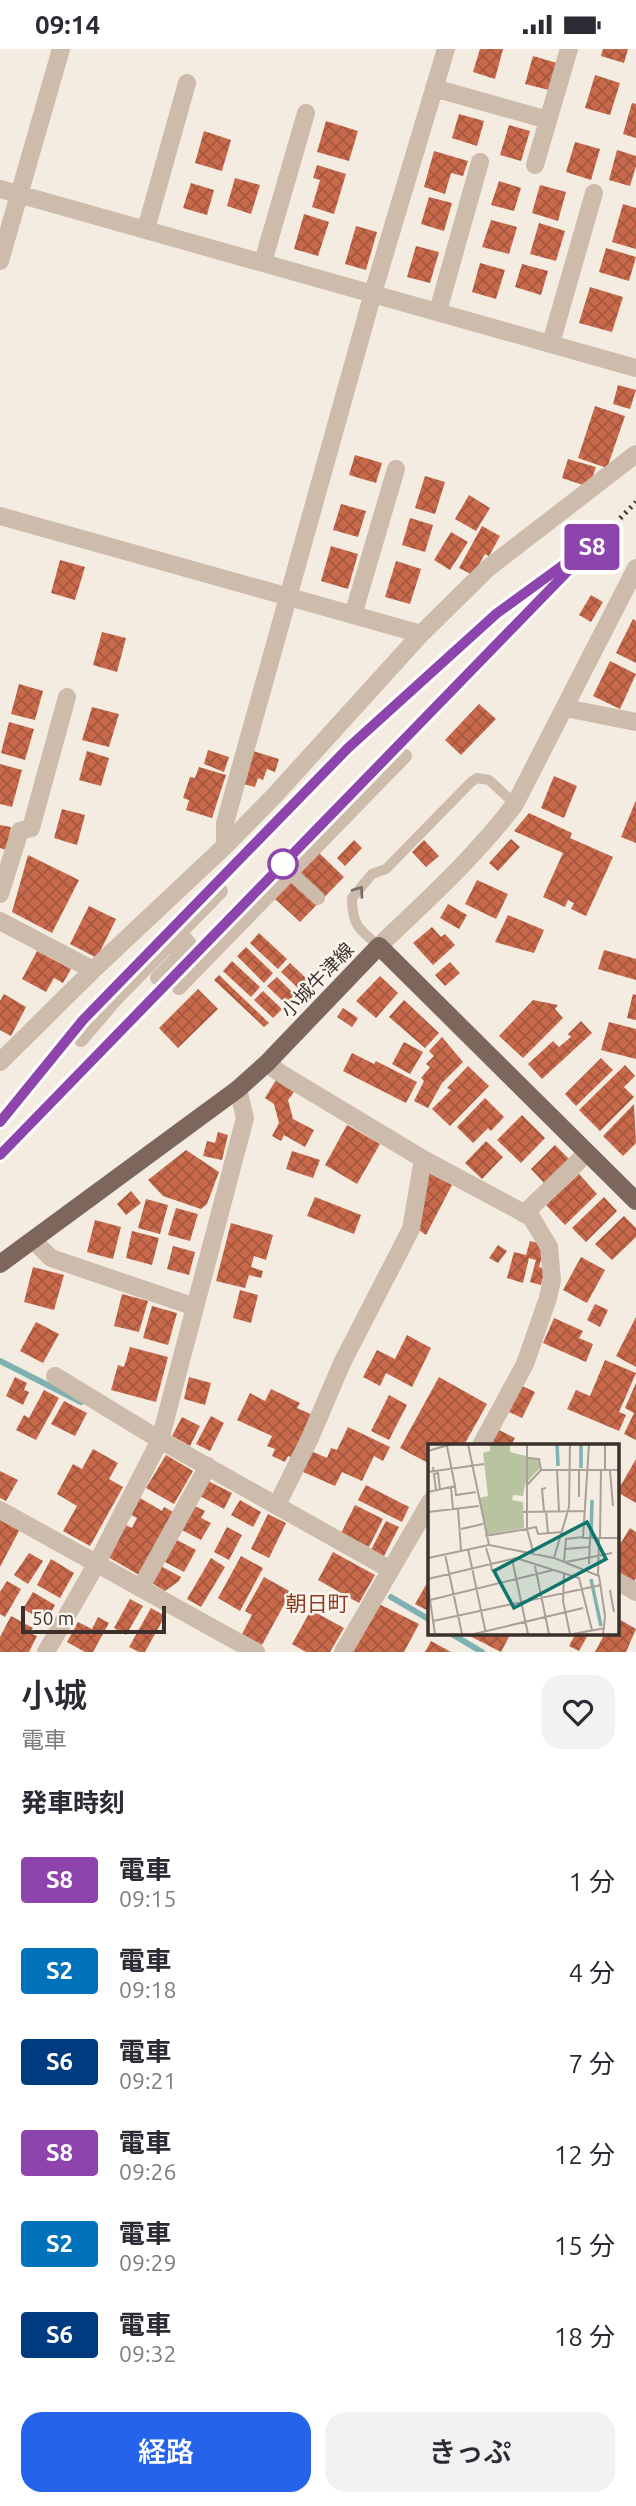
<!DOCTYPE html>
<html lang="ja">
<meta charset="utf-8">
<style>
body{margin:0;font-family:Ubuntu,"Noto Sans JP",sans-serif;background:#f2f2f3;color:#2b2b33;height:100vh;display:flex;flex-direction:column;font-size:26px;white-space:nowrap}
*{box-sizing:border-box;margin:0}
p{font-size:23px;color:#7c7c81}
.icon{flex:none;width:38px;height:38px;fill:none;stroke:currentColor;stroke-width:2;stroke-linecap:round;stroke-linejoin:round}
.map{position:relative;height:1603px;overflow:hidden}
.side{display:flex;flex-direction:column;background:#fff;flex:1}
.side>*{flex:none}
.badge{padding:0 14px;border-radius:5px;font-size:24px;line-height:46px}
.scale{position:absolute;left:21px;bottom:18px;width:145px;box-sizing:border-box;padding-left:7px;border:4px solid #3b302b;border-top:0;font-size:19px;line-height:24px;white-space:nowrap;color:#3b302b;-webkit-text-stroke:5px #fbf5ee;paint-order:stroke}
.map>.badge{position:absolute;translate:-50% -50%;box-shadow:0 0 0 4px #fff}
h2{padding:0 21px;font-size:26px;line-height:63px}
.round{display:grid;place-items:center;flex:none;width:74px;height:74px;border-radius:21px;background:#f2f2f3}
.overview{display:flex;align-items:center;justify-content:space-between;height:119px;padding:0 21px}
h1{font-size:33px;font-weight:600;line-height:52px}
.button{display:flex;gap:14px;margin-top:auto;padding:14px 21px}
.button a{flex:1;height:80px;border-radius:21px;background:#2563eb;color:#fff;font-size:28px;font-weight:600;line-height:80px;text-align:center}
.button a+a{background:#f2f2f3;color:#2b2b33}
ul{padding:0;list-style:none}
li{display:flex;align-items:center;gap:21px;height:91px;padding:0 21px}
li div{flex:1}
li b{display:block;font-size:26px}
li em{font-style:normal}
li .badge{min-width:77px;font-weight:700;text-align:center}
.status{display:flex;justify-content:space-between;align-items:center;height:49px;padding:0 35px;background:#fff;direction:ltr}
.status svg{height:19px;fill:currentColor}
.map>svg:first-child{display:block}
</style>
<div class="status"><b>09:14</b><svg viewBox="0 0 49 12"><path d="M0 12V9h3v3zM5 12V6h3v6zM10 12V3h3v9zM15 12V0h3v12zM26 1h20v11H26zM47 4h2v5h-2z"/></svg></div>
<div class="map">
<svg width="636" height="1603" viewBox="0 0 636 1603">
<defs>
<pattern id="building-cross-hatch" width="8" height="8" patternUnits="userSpaceOnUse" patternTransform="scale(1.75)"><rect width="8" height="8" fill="#c8694b"/><path d="M0 0l8 8M0 8l8-8" fill="none" stroke="#a4573f"/></pattern>
</defs>
<rect width="100%" height="100%" fill="#f4ebe1"/>
<g fill="none" stroke-linecap="round" stroke-linejoin="round">
<path stroke="#7fb0b2" stroke-width="6" d="M0,1312L81,1353
M391,1548L430,1571
M450,1584L482,1603"/>
</g>
<path fill="url(#building-cross-hatch)" d="M480,0H503L495,30L473,23Z
M603,0H628L624,14L601,7Z
M533,7L557,14L549,41L525,35Z
M595,26L620,34L610,66L585,59Z
M632,54L636,55V89L623,85Z
M459,65L484,72L477,97L452,89Z
M326,72L358,82L349,112L317,103Z
M509,76L530,82L521,112L500,106Z
M204,82L231,91L222,122L195,114Z
M575,93L600,100L591,131L566,123Z
M617,101L636,107V117L630,137L609,131Z
M434,102L468,112L463,127L451,124L445,145L424,138Z
M317,116L346,125L334,165L312,158L320,131L313,129Z
M235,129L260,136L251,165L227,157Z
M499,132L521,139L514,162L491,156Z
M191,134L214,141L207,166L183,159Z
M540,136L566,143L558,172L532,164Z
M429,148L452,154L444,182L421,175Z
M623,155L636,159V200L612,193Z
M304,165L329,173L318,207L294,200Z
M491,171L517,178L509,205L482,198Z
M539,174L565,182L556,212L530,205Z
M356,177L377,183L366,221L345,215Z
M416,197L439,203L430,234L407,228Z
M606,199L636,208L629,232L599,223Z
M480,214L505,221L496,250L472,243Z
M522,215L548,222L541,246L515,238Z
M590,238L623,248L612,283L579,274Z
M618,336L636,341L630,360L613,355Z
M595,357L625,367L607,419L578,409Z
M355,406L382,414L376,434L349,426Z
M568,410L596,418L589,438L562,429Z
M425,427L445,433L435,465L415,459Z
M469,446L490,459L476,482L455,470Z
M341,455L366,462L358,488L333,481Z
M410,469L433,476L425,503L402,496Z
M482,477L500,487L489,507L485,505L473,526L459,519Z
M451,483L468,493L450,521L434,511Z
M331,497L358,505L348,540L321,532Z
M60,511L85,518L75,551L51,544Z
M396,512L421,520L410,555L385,548Z
M591,546L603,553L591,573L579,566Z
M633,570L636,572V614L616,604Z
M102,583L126,589L117,623L93,616Z
M610,612L636,625L620,660L593,647Z
M19,635L43,642L35,671L11,665Z
M479,655L496,670L461,706L445,691Z
M92,658L119,665L109,698L82,691Z
M9,673L34,680L25,711L1,704Z
M208,701L229,708L224,723L204,715Z
M87,702L109,709L101,737L79,731Z
M253,702L279,710L275,723L267,720L263,731L258,729L255,738L243,735Z
M0,715L22,721L12,758L0,755Z
M199,718L226,726L212,769L186,761L189,751L183,749L190,728L195,729Z
M554,727L577,737L564,769L541,759Z
M636,751V794L621,788Z
M62,760L85,766L77,796L54,789Z
M529,764L572,784L570,789L613,808L586,867L571,860L574,854L568,851L565,858L543,848L563,804L514,782Z
M0,776L11,778L6,801L0,799Z
M511,790L520,798L498,822L489,814Z
M354,791L362,799L345,817L337,809Z
M424,791L439,807L426,818L412,803Z
M317,802L344,828L300,873L273,848Z
M28,806L79,831L52,884L12,863Z
M477,831L508,845L496,870L465,855Z
M448,855L467,866L459,880L440,869Z
M89,857L116,870L97,909L70,895Z
M508,866L544,881L534,904L495,893Z
M432,878L441,888L445,885L455,896L433,916L413,894Z
M259,884L287,910L278,920L250,894Z
M246,898L273,924L264,934L237,907Z
M604,901L636,910V931L598,920Z
M37,902L71,920L63,934L54,929L46,943L22,930Z
M232,912L260,938L251,948L223,922Z
M450,913L460,924L445,937L435,926Z
M290,914L309,932L300,941L281,923Z
M219,926L269,974L264,978L214,931Z
M380,927L398,944L376,969L356,952Z
M277,928L295,946L286,955L267,937Z
M198,940L218,960L178,999L159,979Z
M263,942L282,960L273,969L254,951Z
M4,945L26,958L11,987L0,981V952Z
M633,945L636,946V971L627,969Z
M404,951L439,984L425,999L389,968Z
M533,951L558,956L555,960L563,969L523,1009L499,987Z
M343,959L358,969L352,978L337,968Z
M581,972L592,984L542,1030L528,1015L553,992L559,998L571,988L568,985Z
M609,973L636,980V1010L601,1001Z
M442,988L463,1013L442,1034L428,1059L414,1052L424,1032L421,1029L430,1018L426,1015L434,1007L429,1002Z
M404,993L423,1003L410,1025L392,1015Z
M352,1004L374,1015L376,1012L417,1033L406,1054L343,1022Z
M601,1009L613,1021L576,1057L565,1045Z
M625,1016L635,1027L624,1038L634,1048L600,1082L579,1061Z
M468,1017L489,1037L450,1077L432,1060L451,1041L447,1039Z
M276,1031L294,1043L288,1051L293,1070L314,1081L305,1098L284,1086L281,1092L272,1087L279,1074L274,1055L265,1049Z
M485,1049L504,1068L491,1082L488,1079L473,1094L457,1078Z
M634,1055L636,1094L623,1107L603,1087Z
M522,1066L545,1089L521,1114L497,1091Z
M347,1076L380,1095L357,1135L325,1116Z
M218,1083L228,1086L222,1111L203,1107L207,1092L215,1094Z
M486,1092L503,1108L482,1130L465,1114Z
M555,1096L569,1110L545,1135L531,1120Z
M186,1101L219,1123L207,1155L201,1160L163,1147L148,1131Z
M292,1102L320,1111L313,1129L286,1120Z
M429,1124L452,1136L426,1186L416,1179Z
M579,1125L597,1145L565,1176L546,1156Z
M131,1142L141,1154L126,1166L117,1155Z
M315,1148L361,1166L354,1185L307,1167Z
M604,1148L617,1162L586,1193L572,1179Z
M146,1150L168,1156L160,1185L138,1179Z
M176,1159L198,1165L190,1192L168,1186Z
M624,1167L636,1179V1188L612,1211L595,1195Z
M95,1171L121,1178L113,1210L87,1203Z
M231,1174L273,1186L266,1211L254,1207L251,1218L263,1222L261,1229L249,1226L245,1239L216,1232Z
M132,1182L159,1189L152,1216L126,1209Z
M530,1192L545,1196L539,1218L545,1220L541,1236L530,1233L536,1211L529,1209L523,1234L507,1229L514,1203L526,1206Z
M498,1196L507,1202L498,1214L489,1209Z
M173,1197L195,1203L189,1226L167,1220Z
M581,1208L605,1221L587,1254L563,1241Z
M33,1218L64,1226L54,1261L24,1253Z
M240,1241L258,1246L251,1274L233,1269Z
M122,1245L148,1252L139,1283L114,1277Z
M595,1255L608,1261L600,1278L587,1271Z
M152,1257L177,1264L168,1296L143,1289Z
M636,1268V1318L616,1307Z
M554,1269L583,1282L579,1289L593,1295L586,1313L543,1294Z
M36,1273L59,1285L43,1314L20,1302Z
M407,1286L431,1299L412,1338L386,1324L380,1337L363,1328L377,1301L395,1310Z
M130,1298L168,1308L156,1353L111,1341L118,1316L124,1318Z
M605,1311L636,1324L619,1363L626,1366L619,1382L567,1360L576,1341L590,1347Z
M15,1328L27,1334L24,1341L29,1343L23,1356L6,1347Z
M189,1328L211,1334L205,1356L184,1350Z
M439,1328L487,1355L464,1396H430V1415L400,1399Z
M636,1334V1391L624,1385L634,1364L625,1359Z
M520,1336L535,1343L522,1369L507,1362Z
M271,1340L300,1354L297,1359L313,1366L293,1409L288,1407L285,1413L272,1407L275,1400L267,1397L272,1387L237,1371L250,1344L265,1352Z
M44,1341L59,1349L36,1391L16,1381L24,1366L29,1369Z
M389,1346L407,1356L389,1391L371,1382Z
M64,1352L87,1364L75,1387L51,1375Z
M211,1367L224,1374L210,1402L196,1395Z
M182,1368L200,1377L190,1397L172,1387Z
M348,1378L390,1398L383,1412L374,1407L362,1432L342,1423L335,1437L301,1422L311,1402L327,1409L331,1399L337,1401Z
M499,1381L515,1389L511,1396H491Z
M93,1400L118,1414L109,1430L123,1438L90,1497L63,1482L77,1457L57,1445L73,1415L82,1420Z
M166,1406L193,1422L174,1455L146,1439Z
M636,1410V1454L617,1443Z
M0,1422L18,1431L6,1452L0,1449Z
M208,1432L232,1444L224,1460L200,1447Z
M366,1436L409,1458L402,1473L358,1451Z
M140,1449L162,1462L164,1458L175,1464L139,1526L108,1508L126,1476L132,1479L137,1469L131,1466Z
M240,1451L261,1463L253,1478L231,1466Z
M193,1456L205,1462L201,1469L211,1474L201,1491L180,1480Z
M355,1456L383,1470L369,1498L341,1484Z
M268,1465L286,1474L269,1509L251,1500Z
M0,1469L20,1480L0,1518Z
M386,1472L399,1478L384,1507L371,1501Z
M227,1478L242,1486L229,1511L214,1503Z
M630,1479L636,1483V1529L633,1534L617,1524L619,1514L617,1513V1500Z
M177,1491L196,1501L184,1523L165,1513Z
M333,1503L375,1526L359,1554L318,1531Z
M29,1504L43,1512L28,1535L14,1526Z
M241,1507L263,1519L240,1562L218,1549Z
M211,1509L225,1518L201,1558L187,1550Z
M51,1510L74,1524L60,1549L37,1536Z
M159,1516L181,1528L179,1532L165,1542L150,1533Z
M264,1528L291,1543L262,1596L242,1585L252,1566L245,1562Z
M430,1529V1563L415,1555Z
M7,1532L21,1540L5,1568L0,1565V1543Z
M33,1543L55,1556L46,1573L23,1560Z
M130,1550L143,1557L126,1586L114,1579Z
M379,1555L419,1575L404,1603H349Z
M151,1559L165,1567L145,1603H139L129,1598Z
M311,1561L344,1579L330,1603H306L292,1595Z
M11,1567L33,1579L30,1584L37,1587L29,1603H0V1588Z
M98,1568L109,1574L93,1603H85L67,1593L78,1573L92,1580Z
M617,1569L636,1580L626,1603H595L605,1584H617Z
M464,1584H511L501,1603Z
M576,1584H589L579,1602L569,1597Z
M431,1592L451,1603H425Z"/>
<g fill="none" stroke-linecap="round" stroke-linejoin="round">
<path stroke="#cdbbac" stroke-width="10" d="M379,897C359,881 352,876 352,849L372,825L386,820L471,733L477,729L489,731L515,755"/>
<path stroke="#cdbbac" stroke-width="14" d="M291,824L405,707
M157,929L190,895L186,890L176,901
M179,939L291,824L318,849
M81,991L116,950L221,842"/>
<path stroke="#cdbbac" stroke-width="18" d="M434,39L548,71
M535,116L569,0
M0,140L636,319
M146,180L187,34
M0,212L61,0
M263,213L306,64
M438,262L480,113
M551,294L594,144
M0,467L421,585
M353,566L396,420
M565,659L636,673
M225,797V774L373,244L446,0
M0,845L20,782L31,779L67,648
M0,872L93,921
M0,1013L93,921L225,797L274,747L421,585L488,519L636,405
M267,1014L280,1024L423,1110L531,1168L549,1198L552,1231L548,1249L525,1315L481,1396
M524,1165L587,1104
M33,1191L51,1209L195,1258
M55,1327L160,1391L391,1521
M277,1456L310,1389L342,1314L411,1180L423,1110
M0,1461L256,1603
M617,1532L636,1543
M141,1538L208,1417
M46,1603L97,1514L160,1391L245,1069L238,1040
M343,1603L430,1453"/>
<path stroke="#cdbbac" stroke-width="18" d="M379,897C427,851 475,808 515,755L636,519"/>
<path stroke="#7d675c" stroke-width="18" d="M0,1215L238,1040L267,1014L379,897L636,1152"/>
<path stroke="#3b302b" stroke-width="5" stroke-dasharray="2 5" stroke-linecap="butt" d="M0,1073L83,971L348,699L496,565L565,515
M0,1106L636,453"/>
</g>
<defs><path id="oneway-chevron" d="M-2-3.5L2.5 0L-2 3.5" fill="none" stroke-width="1.6" stroke-linecap="round" stroke-linejoin="round" transform="scale(1.75)"/></defs>
<use stroke="#7d6f65" href="#oneway-chevron" transform="translate(359 842) rotate(-54)"/>
<g fill="none" stroke-linecap="round" stroke-linejoin="round">
<defs>
<path id="line" d="M0,1073L83,971L348,699L496,565L599,490L0,1106"/>
</defs>
<use href="#line" stroke="#fff" stroke-width="16"/>
<use href="#line" stroke="#8e44ad" stroke-width="10"/>
</g>
<circle fill="#fff" stroke="#8e44ad" stroke-width="3.5" cx="283" cy="815" r="14"/>
<g text-anchor="middle" stroke-width="5" stroke-linejoin="round" paint-order="stroke">
<g font-size="19" fill="#3b302b" stroke="#fbf5ee">
<text transform="translate(317 931) rotate(-46)" y="7">小城牛津線</text>
</g>
<g font-size="21" fill="#8c3b22" stroke="#fbf5ee">
<text x="317" y="1562">朝日町</text>
</g>
</g>
<g transform="translate(428 1395)">
<rect width="191" height="191" fill="#f4ebe1"/>
<path d="M62,0H82V8L110,15L112,24L97,40L95,52L85,51L84,56L95,58L96,84L58,91L51,54L60,52L55,9L62,7Z" fill="#b8c4a0"/>
<path fill="none" stroke="#7fb0b2" stroke-width="3.5" d="M129,0L130,22M153,24V0M163,93L164,56M163,135L173,182"/>
<path fill="none" stroke="#aaa098" stroke-width="2" d="M40,0L61,101L126,114M142,0L141,63L126,114L171,132L177,172L175,190M161,0L155,94H191M0,7L24,0M98,14L111,15L113,26M5,23L8,46M129,26L131,67M177,26V0M182,27L185,62M0,28L56,20M6,30L10,29L12,46M27,42L28,51L48,48M98,42L113,26H191M23,43L25,65M0,48L27,42L19,2M151,53V26M30,65L33,106M116,67L114,45L118,44M118,67L120,89M0,68L51,62M95,68L156,67M33,85L55,80M57,92L99,85V0M172,95L173,26M58,104L63,120L84,115M40,105L58,190M137,105L161,103M17,110L34,190M106,111L99,85L108,83L110,90L134,88M0,114L61,101M136,117L138,95L155,93M138,118L184,109M161,120L162,95M107,122L121,190M136,130L135,157L142,190M170,131L171,95M0,135L63,120L64,127M0,142L7,190M182,146L186,168M2,156L125,126M5,177L173,141M46,190L155,164M100,190L84,115L88,114L151,134L164,186M145,190L177,184"/>
<path fill="#0f766e" fill-opacity="0.15" stroke="#0f766e" stroke-width="3.5" d="M159,78L178,115L86,164L66,127Z"/>
<rect width="191" height="191" fill="none" stroke="#3b302b" stroke-width="3.5"/>
</g>
</svg>
<div class="scale">50 m</div>
<b class="badge" style="left:592px;top:498px;background:#8e44ad;color:#fff">S8</b>
</div>
<section class="side">
<div class="overview"><div><h1>小城</h1><p>電車</p></div><a class="round"><svg class="icon" aria-label="heart" viewBox="0 0 24 24"><path d="M12 20l-8-8c-3-5 5-10 8-4 3-6 11-1 8 4z"/></svg></a></div>
<h2>発車時刻</h2>
<ul>
<li><span class="badge" style="background:#8e44ad;color:#fff">S8</span><div><b>電車</b><p>09:15</p></div><em>1 分</em></li>
<li><span class="badge" style="background:#0072bc;color:#fff">S2</span><div><b>電車</b><p>09:18</p></div><em>4 分</em></li>
<li><span class="badge" style="background:#003b80;color:#fff">S6</span><div><b>電車</b><p>09:21</p></div><em>7 分</em></li>
<li><span class="badge" style="background:#8e44ad;color:#fff">S8</span><div><b>電車</b><p>09:26</p></div><em>12 分</em></li>
<li><span class="badge" style="background:#0072bc;color:#fff">S2</span><div><b>電車</b><p>09:29</p></div><em>15 分</em></li>
<li><span class="badge" style="background:#003b80;color:#fff">S6</span><div><b>電車</b><p>09:32</p></div><em>18 分</em></li>
</ul>
<div class="button"><a>経路</a><a>きっぷ</a></div>
</section>
